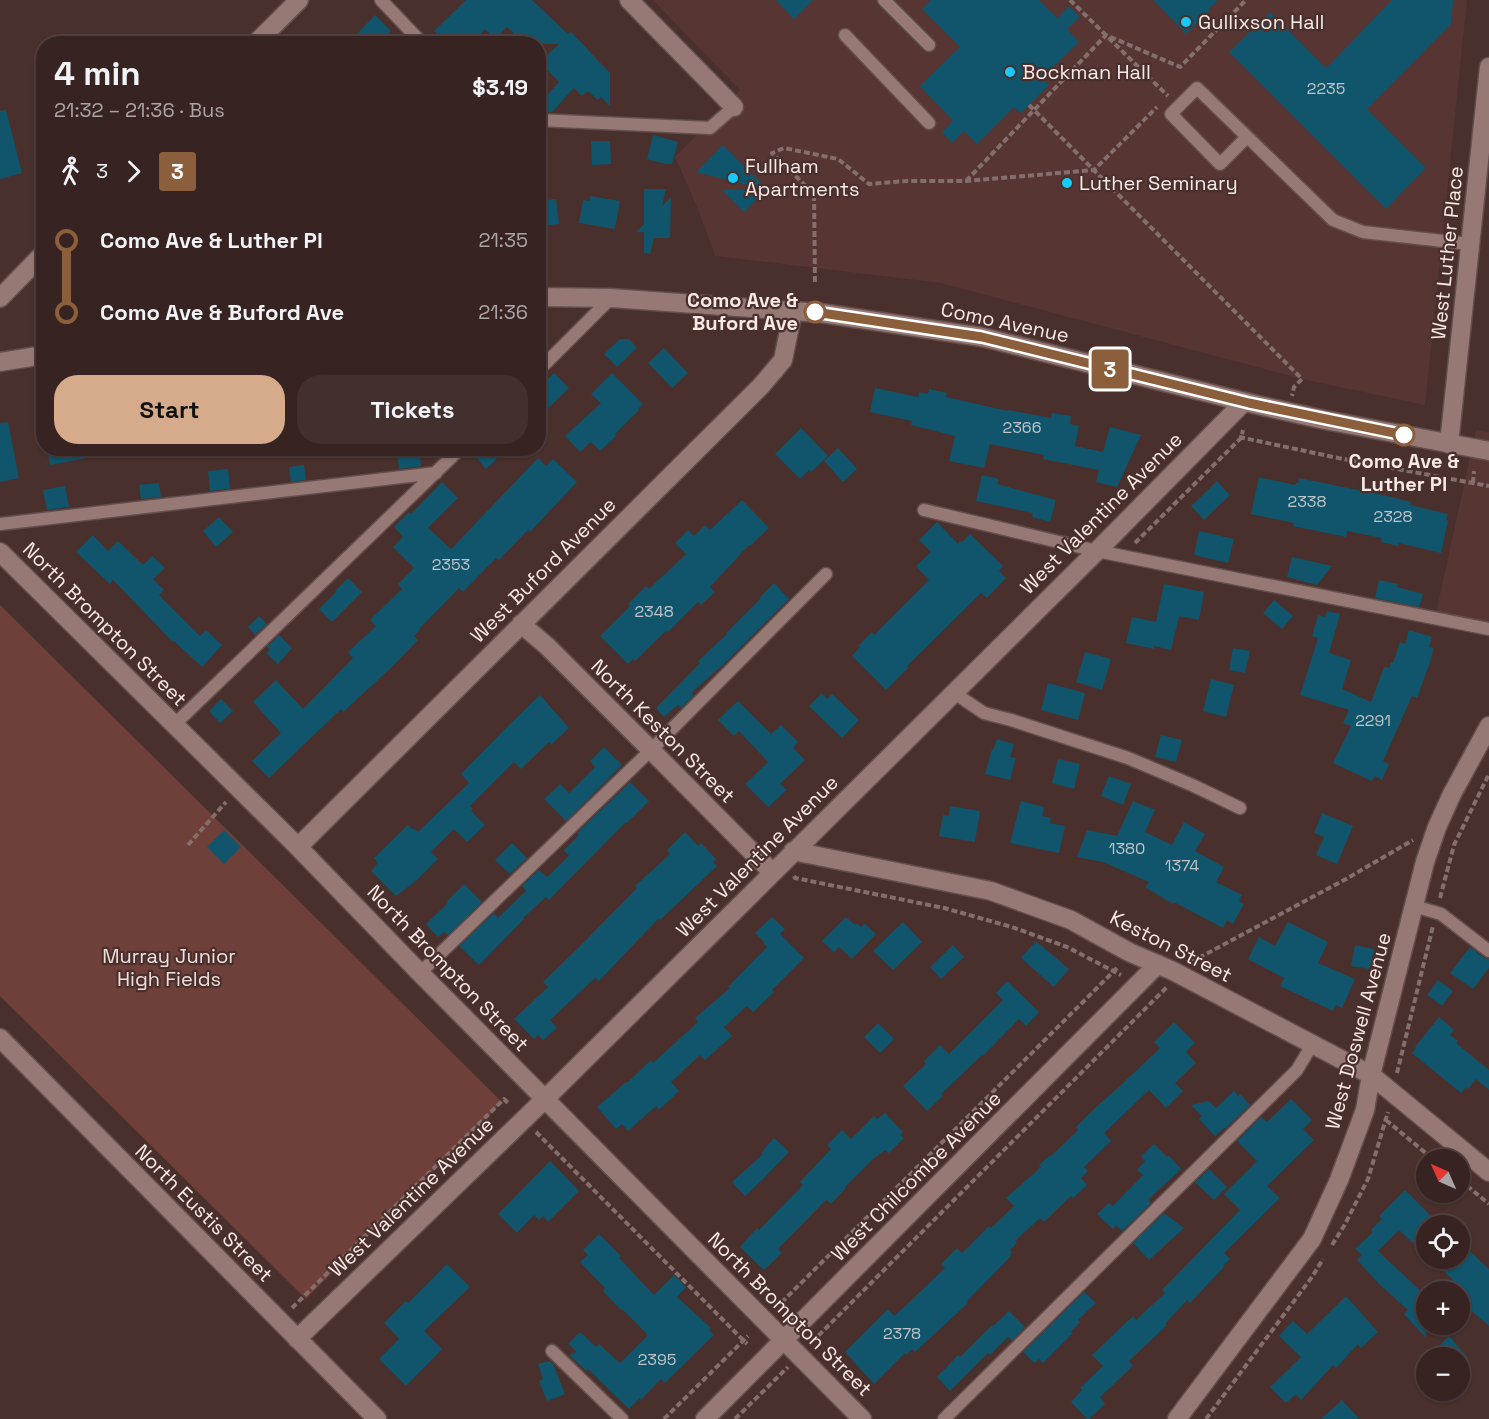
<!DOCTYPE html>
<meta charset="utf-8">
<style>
body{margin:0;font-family:"Space Grotesk",sans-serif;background:#42302f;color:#f1f3f6;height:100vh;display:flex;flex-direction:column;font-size:22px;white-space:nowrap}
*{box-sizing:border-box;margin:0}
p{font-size:20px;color:#aaa4a5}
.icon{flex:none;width:33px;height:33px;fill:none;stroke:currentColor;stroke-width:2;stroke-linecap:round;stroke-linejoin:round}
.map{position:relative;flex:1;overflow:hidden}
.drawer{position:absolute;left:36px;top:36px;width:510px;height:420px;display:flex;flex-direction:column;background:#372422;border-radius:24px;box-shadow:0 2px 4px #0004,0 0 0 2px #514140}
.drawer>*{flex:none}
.badge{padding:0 12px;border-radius:4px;font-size:21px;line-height:39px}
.needle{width:39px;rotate:315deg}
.controls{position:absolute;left:1416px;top:1149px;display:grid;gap:12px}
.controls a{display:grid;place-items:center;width:54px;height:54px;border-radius:50%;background:#372422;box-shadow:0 2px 4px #0004,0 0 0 2px #514140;font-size:30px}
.map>.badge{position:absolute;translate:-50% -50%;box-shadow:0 0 0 3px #fff}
.legs{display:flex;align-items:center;gap:9px;height:66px;padding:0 18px;font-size:20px}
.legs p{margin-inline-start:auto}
.overview{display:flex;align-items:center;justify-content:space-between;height:102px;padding:0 18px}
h1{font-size:33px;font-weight:700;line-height:45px}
.primary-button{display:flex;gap:12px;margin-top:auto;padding:12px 18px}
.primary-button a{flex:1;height:69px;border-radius:24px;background:#d6ab8b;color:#111;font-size:24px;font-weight:700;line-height:69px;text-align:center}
.primary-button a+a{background:#42302f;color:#f1f3f6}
ul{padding:0 18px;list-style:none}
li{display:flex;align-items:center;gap:21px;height:72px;font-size:22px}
li i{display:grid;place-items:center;width:9px;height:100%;margin:0 8px;background:currentColor}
li i::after{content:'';width:15px;height:15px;margin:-8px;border:4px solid;border-radius:50%;background:#372422}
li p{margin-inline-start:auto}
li:first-child i{background:linear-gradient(#0000 50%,currentColor 0)}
li:last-child i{background:linear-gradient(currentColor 50%,#0000 0)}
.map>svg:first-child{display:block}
</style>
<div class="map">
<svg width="1489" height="1419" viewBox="0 0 1489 1419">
<rect width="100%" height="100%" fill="#49302d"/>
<path fill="#563532" d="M653,0H1467L1425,405L1302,379L941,283L715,256L698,209L675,157L740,90Z
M1476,430L1489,432V621L1436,613Z"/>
<path fill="#6f3f3a" d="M0,605L502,1102L306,1299L0,996Z"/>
<path fill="#10556b" d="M466,0H532L568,34L571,32L610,73V106L601,97L598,100L588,91L582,96L574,88L552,112H542L538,109V105L559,82L540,62L559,44H525L507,27L495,39L485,29L472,44H447L434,31Z
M776,0H813L794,19Z
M931,0H1039L1057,18L1069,6L1080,17L1067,29L1079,42L1042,78L1049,85L1021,113L1014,107L977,144L964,131L952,143L942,132L953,121L920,86L960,47L922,9Z
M1153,0H1218L1209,9L1210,10L1186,34Z
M1392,0H1453L1451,24L1367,109L1426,168L1386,209L1229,52L1270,12L1326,68Z
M375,15L391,31L379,44H365L356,35Z
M6,110L22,173L0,179V111Z
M653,135L678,142L672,164H666L647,159Z
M591,141H610L611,164L592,165Z
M723,145L768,190L766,189L744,212L722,190H746L747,185L696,172Z
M644,189H666L662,206L671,197L670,238H654L650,254L644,253V232H636L644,224Z
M590,196L620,201L615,229L579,223L583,200L590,201Z
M556,199L559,224L538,226V201Z
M620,339H629L637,348L617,367L604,354Z
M664,348L688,373L672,388L648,363Z
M554,373L569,388L538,418V389Z
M612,373L643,404L638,409L639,410L615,434L616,436L600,451L591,442L580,452L565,436L601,403L591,394Z
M875,388L918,397L919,392L928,394L929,389L947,393L946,397L1008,411V410L1051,418L1052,413L1071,416L1070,424L1079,426L1075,446L1103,452L1110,427L1141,435L1117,487L1096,482L1099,470L1043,459L1044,455L990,444L984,468L949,461L955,436L911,425L912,421L870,412Z
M8,422L19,478L0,482V423Z
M801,428L828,456L811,472L809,470L800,479L775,454Z
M47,448H96L97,456L50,465Z
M397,448H419L421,466L399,469Z
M469,448H508L486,469Z
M838,448L857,469L843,482L824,461Z
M538,458L546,466L553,459L577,482L530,532L528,530L499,560L496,558L463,592L459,588L419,629L420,630L414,636L418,640L393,666L343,712L341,709L269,778L252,761L281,733L253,702L276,680L303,709L353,658L348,652L376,626L370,620L402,589L398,584L414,568L393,547L403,537L394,527L409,512L411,514L442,482L458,498L428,528L451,549Z
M304,465L306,480L291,482L289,467Z
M228,469L230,489L210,491L208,471Z
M982,475L999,479L997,484L1056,500L1050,522L1032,517L1033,513L976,501Z
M1259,477L1295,485L1296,483H1298L1299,478L1392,497L1411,502L1410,505L1448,514L1446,520L1448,521L1441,553L1399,543L1398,546L1381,542L1382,538L1347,531L1346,537L1293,526L1294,523L1251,514Z
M1217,481L1230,495L1204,520L1191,506Z
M159,483L161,497L141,499L139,485Z
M65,486L69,507L47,510L43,490Z
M742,500L769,528L750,546L749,545L710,587L715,592L701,605L698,602L668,632L666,631L635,661L633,659L628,664L600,636L630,606L628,604L646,586L649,589L686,554L675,543L688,530L694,536L705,525L710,530Z
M219,517L233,532L216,547L203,531Z
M937,522L958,544L960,541L962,542L970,534L1003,566L999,571L1006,578L987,598L981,593L907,666L908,668L886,690L852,656L860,647L858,646L872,632L874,635L929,580L916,566L931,552L919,540Z
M1199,531L1234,539L1228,563L1194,555Z
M93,535L108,551L118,541L143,565L152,556L165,568L153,579L164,590L159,595L200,636L206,630L222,645L202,667L174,641L173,642L113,580L110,584L76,552Z
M1292,557L1332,566L1317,585L1287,577Z
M348,578L362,592L332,622L319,609L336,592L335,591Z
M1379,580L1398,584L1397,587L1423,594L1419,607L1375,598Z
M774,583L789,599L725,663L691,693L694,695L681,708L678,705L664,717L656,708L700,663L698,661L727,634L726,633L761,598L760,597Z
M1164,584L1204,592L1199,620L1179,616L1171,650L1154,646V649L1126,643L1132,617L1156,622Z
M1274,600L1293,616L1282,629L1263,613Z
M1327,611L1340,614L1329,653L1351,660L1342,689L1371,702L1384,667L1389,668L1391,662L1393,663L1400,642L1405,644L1409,630L1432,637L1429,647L1434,648L1429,665L1417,698L1412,696L1383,761L1389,764L1382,780L1375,776L1372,781L1333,763L1351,726L1343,723L1349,710L1300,695L1318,638L1312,636L1318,615L1325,617Z
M259,616L267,624L255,635L248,627Z
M279,635L292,648L278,664L266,653L270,650L267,647Z
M1233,648L1250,651L1245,673L1229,670Z
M1085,652L1111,659L1102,690L1076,682Z
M1211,679L1234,685L1226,717L1203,711Z
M1048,683L1085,693L1078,720L1041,710Z
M822,693L827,699L832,694L859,720L842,738L809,706Z
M540,695L569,728L551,745L549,742L521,769L514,762L470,806L473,809L471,811L485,825L467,842L454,829L431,852L438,859L417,880L396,896L371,871L378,863L374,858L408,825L413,830L414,828L418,832L469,783L461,774L509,725Z
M221,699L233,711L220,723L209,711Z
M738,701L771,734L781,725L798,742L793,748L805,760L780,784L787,790L768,807L745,784L768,762L739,731L734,736L718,720Z
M1161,735L1182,740L1176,762L1155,757Z
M997,739L1014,744L1010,757L1016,758L1010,780L985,774L992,749L993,750Z
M604,747L622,765L566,821L544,799L560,784L569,793L595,767L590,761Z
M1058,759L1080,764L1074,789L1052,783Z
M1109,776L1131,784L1123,805L1101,796Z
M630,782L649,801L627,823L626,822L549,900L546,897L523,918L524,919L479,965L459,946L494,913L498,918L526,891L522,886L539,870L547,877L569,856L564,850L579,835L577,833Z
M1021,801L1044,807L1042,816L1051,818L1050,823L1065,826L1059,853L1010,843Z
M1133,801L1155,810L1145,832L1172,845L1184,822L1205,834L1195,851L1224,867L1216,882L1242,895L1239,901L1244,904L1233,924L1227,920L1223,928L1174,902L1173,904L1145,887L1149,882L1103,862L1077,857L1087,830L1117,836Z
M950,806L980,811L975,842L939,836L943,815L949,816Z
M1322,813L1353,826L1337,864L1316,855L1324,837L1314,833Z
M224,830L241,847L224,864L207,847Z
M685,832L698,846L701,843L716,859L713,862L717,866L660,920L658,919L599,981L595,978L550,1020L557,1028L543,1040L538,1035L534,1039L514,1019L548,987L543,982L579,947L637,888L635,886L670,854L667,850Z
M512,843L527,858L510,874L495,860Z
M464,884L482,902L448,935L444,932L438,937L426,924L448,903L447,901Z
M772,917L785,929L780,934L804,958L772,990L774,992L753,1012L747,1006L724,1027L732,1036L705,1060L700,1055L671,1082L679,1091L659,1110L656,1106L628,1131L622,1124L616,1129L597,1107L626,1082L627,1083L651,1060L653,1063L698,1022L695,1018L730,988L728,987L767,947L763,943L764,942L755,933Z
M846,917L855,925L857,923L861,927L865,924L876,934L852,959L839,947L834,952L822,941Z
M903,922L922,942L893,970L873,951Z
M1288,922L1328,942L1318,963L1355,979L1342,1008L1336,1005L1333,1011L1280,986L1284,978L1248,959L1259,937L1275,946Z
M1036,941L1069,969L1054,987L1021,958Z
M953,945L964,957L941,979L930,967Z
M1355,945L1374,949L1370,969L1351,966Z
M1470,947L1484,958L1489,959V968L1473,989L1450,973Z
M1438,980L1453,991L1442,1006L1427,995Z
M1007,981L1039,1012L1026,1026L1019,1019L983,1056L982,1055L941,1094L943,1096L927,1111L903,1086L926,1064L924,1061L940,1045L949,1054L1003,1000L996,993Z
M1439,1017L1454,1030L1450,1035L1458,1041L1456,1043L1489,1070V1090L1476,1079L1468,1089L1466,1087L1461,1093L1412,1053L1416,1048L1415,1047Z
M1174,1022L1195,1043L1186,1052L1196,1063L1175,1083L1183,1091L1166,1108L1149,1090L1104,1133L1111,1141L1084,1167L1088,1171L1081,1178L1087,1185L1073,1198L1071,1196L1044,1222L1040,1218L1015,1241L1017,1243L1010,1250L1012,1252L1010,1255L1011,1256L967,1301L968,1303L915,1352L912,1349L906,1355L905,1353L874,1384L845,1352L888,1309L894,1316L901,1310L945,1268L941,1264L957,1248L962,1253L989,1226L991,1228L1014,1206L1006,1198L1041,1167L1039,1165L1050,1155L1051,1156L1078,1130L1076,1127L1095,1108L1120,1086L1160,1048L1154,1042Z
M878,1023L894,1039L880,1053L864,1037Z
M1234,1091L1238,1096L1240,1094L1250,1105L1225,1129L1224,1128L1215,1136L1199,1119L1202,1116L1191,1105L1209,1101L1216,1108Z
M1291,1099L1312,1120L1303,1129L1314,1140L1267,1186L1280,1198L1224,1253L1230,1259L1223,1266L1224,1267L1190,1303L1187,1300L1165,1324L1167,1325L1129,1361L1133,1366L1100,1397L1105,1404L1089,1419H1087L1071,1402L1082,1390L1080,1388L1103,1366L1092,1355L1133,1316L1136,1320L1165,1293L1162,1290L1240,1210L1224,1194L1257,1161L1237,1141L1261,1117L1267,1122Z
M885,1113L903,1132L900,1135L904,1138L889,1153L885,1150L873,1159L845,1187L846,1188L831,1204L826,1200L778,1249L782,1253L764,1270L740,1247L757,1228L759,1230L803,1185L800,1182L831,1149L827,1145L842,1130L851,1139L874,1116L877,1119Z
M774,1138L789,1152L763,1179L745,1196L732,1182L763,1154L761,1153Z
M1154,1144L1167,1157L1169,1156L1181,1169L1148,1200L1151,1203L1122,1231L1116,1225L1113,1229L1097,1214L1109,1203L1113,1206L1143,1175L1137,1170L1145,1161L1141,1156Z
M550,1161L579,1191L548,1222L543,1216L539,1220L534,1215L517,1233L498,1214Z
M1209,1169L1227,1187L1214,1200L1195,1182Z
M1405,1190L1441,1226H1426V1255L1399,1230L1378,1251L1425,1295L1426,1293V1338L1404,1314L1408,1310L1379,1284L1357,1260L1362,1255L1355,1249L1373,1232L1371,1230L1382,1219L1379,1216Z
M1164,1213L1184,1228L1149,1260L1133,1243Z
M599,1234L621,1256L619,1258L654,1295L674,1275L686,1287L677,1297L711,1328L709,1330L714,1335L665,1383L661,1379L641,1400L640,1398L629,1409L588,1369L586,1371L569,1355L577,1352L568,1344L580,1332L596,1347L599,1344L620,1363L648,1335L622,1309L621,1310L603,1291L605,1288L580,1262L588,1255L583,1250Z
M1460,1242L1489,1269V1326L1460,1301V1292H1442L1453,1280L1430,1258H1460Z
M447,1264L470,1287L424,1331L442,1349L406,1386L379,1359L399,1339L384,1323L406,1301L408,1303Z
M1084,1292L1096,1303L1078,1320L1080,1322L1071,1332L1073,1333L1043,1363L1039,1359L1034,1363L1023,1352Z
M1346,1296L1378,1332L1361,1348L1358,1344L1336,1368L1333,1365L1301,1400L1296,1394L1286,1403L1270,1387L1301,1357L1279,1336L1293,1321L1307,1334Z
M1009,1311L1025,1327L1012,1341L1008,1337L990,1355L988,1353L950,1391L937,1377L958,1355L960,1357L992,1325L993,1326Z
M1449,1336L1468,1358H1444L1439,1352V1346Z
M550,1361L553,1364L565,1394L547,1401L539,1381L543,1379L538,1364Z
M1342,1400L1359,1419H1321Z"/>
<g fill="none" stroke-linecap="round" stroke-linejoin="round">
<defs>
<path id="lane" d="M381,0L423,44
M884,0L929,45
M845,35L929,123
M538,120L710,128L734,107
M1247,137L1220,164L1171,114L1197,88L1333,220L1363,232L1470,244
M538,371L611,298
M924,510L1097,551L1489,629
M0,524L436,473
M954,692L966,701L984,713L1011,720L1128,758L1192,785L1240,808
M175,724L461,448
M1414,906L1441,914L1489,951
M420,973L651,750L826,574
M552,1351L622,1419
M944,1419L1297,1070L1312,1045"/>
<path id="street" d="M629,0L734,107
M255,44L299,0
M0,298L44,253
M1449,444L1489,67
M0,552L298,847L420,973L862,1419
M521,624L547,646L651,750L772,872
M298,847L761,386L783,360L793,311
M793,851L991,891L1071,920L1129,952L1173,971L1371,1075L1489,1172
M0,1038L377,1419
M297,1339L545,1099L1097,551L1244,402
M705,1419L1158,964
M1177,1419L1312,1239L1339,1180L1365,1110L1371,1075L1425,862L1437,827L1452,794L1489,726"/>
<path id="secondary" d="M538,297L611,298L821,313L982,337L1249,403L1325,420L1489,451
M0,362L44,355"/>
</defs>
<use href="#lane" stroke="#634e4c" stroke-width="15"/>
<use href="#street" stroke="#634e4c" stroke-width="21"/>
<use href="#secondary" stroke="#634e4c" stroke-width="21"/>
<path stroke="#856f6c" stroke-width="4" stroke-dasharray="6 3" stroke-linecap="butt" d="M1070,0L1168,96
M1029,105L1302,379L1294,387L1292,396
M966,181L1106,35L1180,67L1246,0
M815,282L814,194L772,153L784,148L838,159L869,184L907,181H966L1094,170L1157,107
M1239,437L1338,458L1489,486
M1473,483L1474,471
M1135,543L1241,438L1243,430
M188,845L226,802
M794,876L795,878L944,908L1012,927L1067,947L1121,975
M1440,898L1454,845L1489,774
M1191,962L1346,879L1413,840
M1397,1073L1433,926
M1386,1120L1434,1160
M536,1132L747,1344
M1460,1180L1489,1204
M1332,1245L1344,1226L1368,1179L1388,1112
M292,1308L504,1099L509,1104
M775,1309L1118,967
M812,1342L1167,987
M664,1419L748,1336
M735,1419L788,1367
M1206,1419L1312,1277L1323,1259"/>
<use href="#lane" stroke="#967975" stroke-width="12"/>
<use href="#street" stroke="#967975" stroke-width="18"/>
<use href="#secondary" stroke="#967975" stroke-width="18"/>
</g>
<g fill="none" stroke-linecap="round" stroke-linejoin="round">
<defs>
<path id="line-1" d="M815,312L982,337L1249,403L1404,435"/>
</defs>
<use href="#line-1" stroke="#fff" stroke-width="14"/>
<use href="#line-1" stroke="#8b5e3c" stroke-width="9"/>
</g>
<g fill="#17cafb" stroke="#49302d" stroke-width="2">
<circle cx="1186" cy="22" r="6"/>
<circle cx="1010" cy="72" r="6"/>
<circle cx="733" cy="178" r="6"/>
<circle cx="1067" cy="183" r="6"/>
</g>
<g fill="#fff" stroke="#8b5e3c" stroke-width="3">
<circle cx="815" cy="312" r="10"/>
<circle cx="1404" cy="435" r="10"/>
</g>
<g text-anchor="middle" stroke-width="4.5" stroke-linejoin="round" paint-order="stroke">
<g font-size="16" fill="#bfc4c7">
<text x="1326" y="94">2235</text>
<text x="1022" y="433">2366</text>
<text x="1307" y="507">2338</text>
<text x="1393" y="522">2328</text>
<text x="451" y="570">2353</text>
<text x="654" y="617">2348</text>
<text x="1373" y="726">2291</text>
<text x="1127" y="854">1380</text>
<text x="1182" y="871">1374</text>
<text x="902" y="1339">2378</text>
<text x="657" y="1365">2395</text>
</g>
<g font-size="20" fill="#f9e9e6" stroke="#49302d" text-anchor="start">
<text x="1198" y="29">Gullixson Hall</text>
<text x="1022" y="79">Bockman Hall</text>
<text x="745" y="173">Fullham<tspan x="745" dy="23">Apartments</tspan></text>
<text x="1079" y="190">Luther Seminary</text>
</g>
<g font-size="20" fill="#f9e9e6" stroke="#49302d">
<text transform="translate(1447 253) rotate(-84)" y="7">West Luther Place</text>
<text transform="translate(1005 322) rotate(12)" y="7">Como Avenue</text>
<text transform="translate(1101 513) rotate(-45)" y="7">West Valentine Avenue</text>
<text transform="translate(543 570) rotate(-45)" y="7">West Buford Avenue</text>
<text transform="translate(105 624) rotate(45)" y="7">North Brompton Street</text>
<text transform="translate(663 731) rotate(45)" y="7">North Keston Street</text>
<text transform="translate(757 856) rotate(-45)" y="7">West Valentine Avenue</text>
<text transform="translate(1171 946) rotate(27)" y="7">Keston Street</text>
<text transform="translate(448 968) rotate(46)" y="7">North Brompton Street</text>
<text transform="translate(1358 1031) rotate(-75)" y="7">West Doswell Avenue</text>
<text transform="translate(916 1176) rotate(-45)" y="7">West Chilcombe Avenue</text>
<text transform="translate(411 1197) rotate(-44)" y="7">West Valentine Avenue</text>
<text transform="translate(204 1213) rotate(45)" y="7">North Eustis Street</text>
<text transform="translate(790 1314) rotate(45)" y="7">North Brompton Street</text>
</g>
<g font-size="20" font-weight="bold" fill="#f9e9e6" stroke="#49302d" text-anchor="end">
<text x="798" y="307">Como Ave &amp;<tspan x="798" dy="23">Buford Ave</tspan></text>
<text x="1404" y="468" text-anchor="middle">Como Ave &amp;<tspan x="1404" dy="23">Luther Pl</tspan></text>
</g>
<g font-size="20" fill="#f3dedb" stroke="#49302d">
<text x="169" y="963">Murray Junior<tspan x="169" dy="23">High Fields</tspan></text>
</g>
</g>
</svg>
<div class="controls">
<a><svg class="needle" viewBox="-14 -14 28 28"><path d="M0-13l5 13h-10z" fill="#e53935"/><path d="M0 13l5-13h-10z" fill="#aaa4a5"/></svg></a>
<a><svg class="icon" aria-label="locate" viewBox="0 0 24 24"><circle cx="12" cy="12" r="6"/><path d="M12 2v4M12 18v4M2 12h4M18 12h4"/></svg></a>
<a>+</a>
<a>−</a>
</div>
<b class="badge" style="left:1110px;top:369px;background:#8b5e3c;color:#fff">3</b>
<section class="drawer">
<div class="overview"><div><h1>4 min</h1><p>21:32 – 21:36 · Bus</p></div><b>$3.19</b></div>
<div class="legs"><svg class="icon" aria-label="walk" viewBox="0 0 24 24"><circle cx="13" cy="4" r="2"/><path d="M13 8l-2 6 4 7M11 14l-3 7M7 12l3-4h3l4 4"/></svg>3<svg class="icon" aria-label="forward" viewBox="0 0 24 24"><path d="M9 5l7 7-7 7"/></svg><b class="badge" style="background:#8b5e3c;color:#fff">3</b></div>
<ul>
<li><i style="color:#8b5e3c"></i><b>Como Ave &amp; Luther Pl</b><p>21:35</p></li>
<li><i style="color:#8b5e3c"></i><b>Como Ave &amp; Buford Ave</b><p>21:36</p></li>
</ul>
<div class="primary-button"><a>Start</a><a>Tickets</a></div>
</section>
</div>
